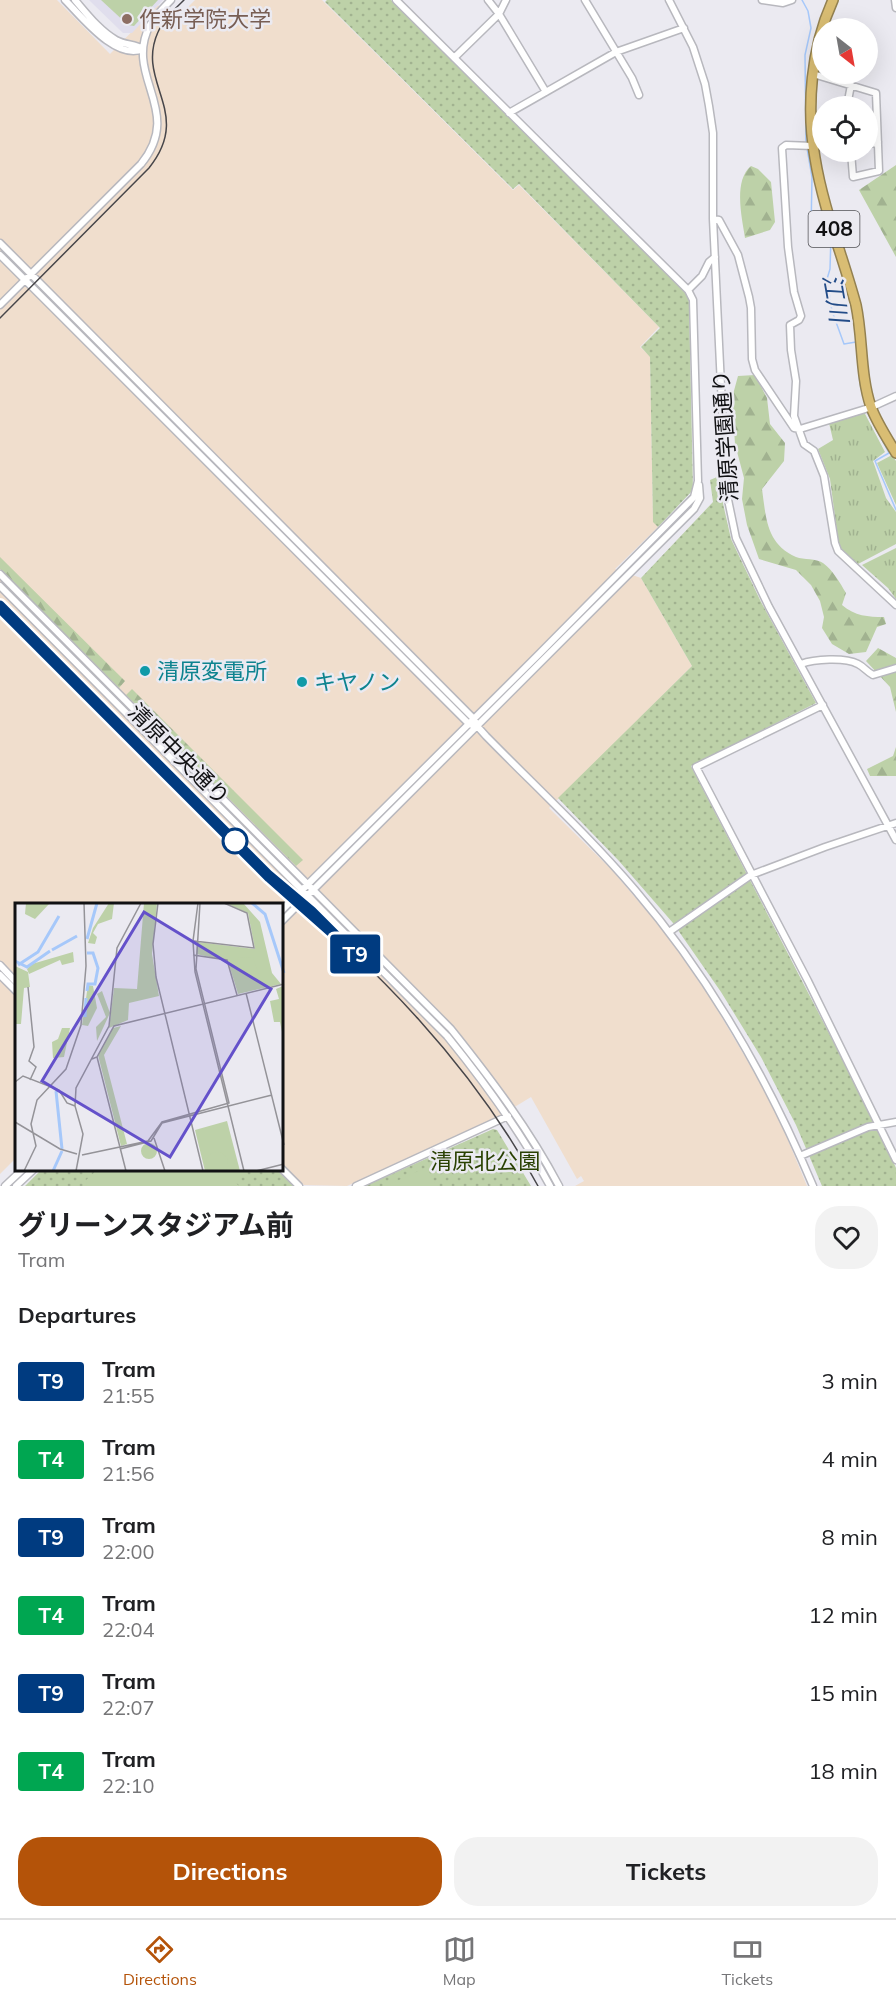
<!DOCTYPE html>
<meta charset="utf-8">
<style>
body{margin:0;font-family:Mulish,"Noto Sans JP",sans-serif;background:#f2f2f2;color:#202124;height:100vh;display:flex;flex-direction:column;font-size:22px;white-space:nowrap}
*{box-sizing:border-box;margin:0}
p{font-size:20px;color:#757577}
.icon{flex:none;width:33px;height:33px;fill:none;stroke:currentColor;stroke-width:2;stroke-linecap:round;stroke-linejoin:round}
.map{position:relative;height:1186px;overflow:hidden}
.details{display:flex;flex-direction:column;background:#fff;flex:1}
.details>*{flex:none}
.badge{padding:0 12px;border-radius:4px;font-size:21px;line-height:39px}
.needle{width:39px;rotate:149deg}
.buttons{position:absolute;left:812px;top:18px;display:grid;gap:12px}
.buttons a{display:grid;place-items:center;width:66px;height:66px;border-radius:50%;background:#fff;box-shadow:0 6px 24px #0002;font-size:30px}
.map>.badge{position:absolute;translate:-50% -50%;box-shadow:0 0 0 3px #fff}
h2{padding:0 18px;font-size:22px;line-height:54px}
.round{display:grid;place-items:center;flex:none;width:63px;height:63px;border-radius:24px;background:#f2f2f2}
.overview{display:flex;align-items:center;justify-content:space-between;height:102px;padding:0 18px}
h1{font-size:28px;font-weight:700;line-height:45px}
.cta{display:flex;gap:12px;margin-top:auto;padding:12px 18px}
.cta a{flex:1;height:69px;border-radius:24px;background:#b45309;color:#fff;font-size:24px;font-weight:700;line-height:69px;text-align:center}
.cta a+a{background:#f2f2f2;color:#202124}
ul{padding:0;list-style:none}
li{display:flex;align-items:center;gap:18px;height:78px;padding:0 18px}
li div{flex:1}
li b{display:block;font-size:22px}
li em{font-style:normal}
li .badge{min-width:66px;font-weight:700;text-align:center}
.menu{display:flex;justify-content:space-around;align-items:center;height:84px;border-top:2px solid #e0e0e0;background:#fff;font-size:16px;color:#757577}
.menu a{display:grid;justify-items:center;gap:3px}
.menu .on{color:#b45309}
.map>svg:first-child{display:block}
</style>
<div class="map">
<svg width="896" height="1186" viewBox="0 0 896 1186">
<defs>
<pattern id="grass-tufts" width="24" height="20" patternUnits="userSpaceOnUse" patternTransform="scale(1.5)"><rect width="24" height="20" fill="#bdd1a8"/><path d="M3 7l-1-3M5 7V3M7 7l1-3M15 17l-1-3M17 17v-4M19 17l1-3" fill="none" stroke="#a1b290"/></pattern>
<pattern id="forest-firs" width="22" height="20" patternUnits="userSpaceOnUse" patternTransform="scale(1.5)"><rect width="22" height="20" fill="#bdd1a8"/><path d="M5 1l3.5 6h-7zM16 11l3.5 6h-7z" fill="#a1b290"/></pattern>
<pattern id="park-dots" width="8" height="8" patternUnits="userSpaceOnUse" patternTransform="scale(1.5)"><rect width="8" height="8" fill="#bdd1a8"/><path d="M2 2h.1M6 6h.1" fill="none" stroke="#a1b290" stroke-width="1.8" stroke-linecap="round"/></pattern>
</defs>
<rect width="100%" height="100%" fill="#ebeaf1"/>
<path fill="#f0decd" d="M0,0H57L110,54L158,5L173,22L195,0H322L513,190L519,185L659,327L640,347L650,356L653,521L658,527L615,569L641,578L692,666L549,808L612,870L667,935L711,999L757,1077L780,1121L807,1186H575L584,1181L581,1176L577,1179L531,1097L488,1123L347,1186L304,1185L282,1164V904H16V1158L0,1174Z"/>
<path fill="#e0deed" d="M89,0H163L132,33H123Z"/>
<path fill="url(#grass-tufts)" d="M864,412L885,452L873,461L886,498L896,512V544L858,564L839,547L830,479L818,449L833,440L829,423Z
M892,455L896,461V505L877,463Z
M896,548V599L888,588L862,565Z"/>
<path fill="url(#forest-firs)" d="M896,165V257L859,190Z
M751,166L758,169L771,182L775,222L770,230L745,238C742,218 733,181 751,166Z
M755,375L767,398L770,424L785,443L784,461L762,489C766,517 766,544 796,557C804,560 816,558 823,563C833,570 840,583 846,593L842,605C855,616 868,617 884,617L886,624L877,627L866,652L849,654L832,644L822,628L824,617L820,601L811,585L796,570L759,559L747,525L742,499L744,478L735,444L732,398L738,376Z
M0,557L125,681L119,688L0,569Z
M878,648L896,658V712L890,687L866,661Z
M132,689L303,860L296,866L126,695Z
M896,747V776H870L867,769L893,756Z"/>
<path fill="url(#park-dots)" d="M327,0H391L687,293L689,302L693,490L658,527L653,522L650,357L641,347L660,328L519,184L513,189L325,2Z
M717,477L731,539L761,602L816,703L691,766L878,1128L896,1168V1186H822L796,1125L761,1057L721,992L673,923L619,861L558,798L692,666L641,578L713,502L710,480Z
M493,1129L497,1130L531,1186H365Z
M41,1170H277L294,1186H25Z"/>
<path fill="#bdd1a8" d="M101,0H158L134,26L128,25Z
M427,1167L436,1186H386Z
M97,1170H245L234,1181L239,1186H87L86,1180Z"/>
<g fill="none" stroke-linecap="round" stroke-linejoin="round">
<path stroke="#a6c8fa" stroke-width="1.5" d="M802,0L808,11L811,28L805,55L806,144
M807,148L812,177L811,230L814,241L831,237L830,269L827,279L832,311L844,344L856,342L860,384L866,407
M867,412L889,453L875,461L896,510"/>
<defs>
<path id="minor" d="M65,0C82,17 116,61 143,49
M75,0C87,14 100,31 116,40C125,45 134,44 143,49
M396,0L688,290
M488,0L499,14L546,92
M585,0L632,78L639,95
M669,0L693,47L705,84L709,106L713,133V219L726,490L736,538L769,607L896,840
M762,0L783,3L792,0
M895,0L896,8
M454,58L499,14L506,0
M813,74L876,93L879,171L853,177L851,152
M847,106L851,85
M509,113L616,52L684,28
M867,145L878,142
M813,146L786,145L782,148L788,247L794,292L801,316L799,320L790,325L791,350L796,381L794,416L804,444L814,451L824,476L835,543L838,551L896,605
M713,219L719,220L738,255L749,297L751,308L752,359L755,370L794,428L800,429L872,407L896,396
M0,243L474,719L477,726L486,736C536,787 589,836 635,890C711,979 768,1079 813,1186
M0,255L469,724L473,725
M0,305L141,164C185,110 123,77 150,25C155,16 163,8 171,0
M0,574L451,1029C491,1079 529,1129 559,1186
M0,586L447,1036C486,1084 521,1132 550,1186
M801,664C814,659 845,657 858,664C864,667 867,672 873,675L896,668
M823,705L696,767L808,981L896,1160
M282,910L540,653L694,497L698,481L693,300L688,290L702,276L709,262L715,257
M282,921L694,509L700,498L699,485
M669,932L751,875L825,847L896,823
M0,965L16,982
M0,975L16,991
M800,1156L868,1127L896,1122
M282,1169L299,1186
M5,1186L22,1170
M16,1186L33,1170
M356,1186L508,1116"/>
<path id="highway" d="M833,0C811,48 806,107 815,158C823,208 843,257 856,305C863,338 860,375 871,407C877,423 887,438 896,453"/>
</defs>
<use href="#minor" stroke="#b8b8be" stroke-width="9"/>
<use href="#highway" stroke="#938151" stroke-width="12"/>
<use href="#minor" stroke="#fff" stroke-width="6"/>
<use href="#highway" stroke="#d9bd73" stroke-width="9"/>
<path stroke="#47464a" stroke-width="1.5" d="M0,318L149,168C194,112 135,83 158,32C163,19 174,10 184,0
M0,608L269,878C375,966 472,1064 538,1186"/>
</g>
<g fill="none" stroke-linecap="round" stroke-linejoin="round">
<defs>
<path id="line" d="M0,605L268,874L312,911L356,955L269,878L0,609"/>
</defs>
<use href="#line" stroke="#fff" stroke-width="14"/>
<use href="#line" stroke="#003b80" stroke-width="9"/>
</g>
<circle fill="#8d6e63" stroke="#ebeaf1" stroke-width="2" cx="127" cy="19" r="6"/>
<g fill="#0f9aa8" stroke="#ebeaf1" stroke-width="2">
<circle cx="145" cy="671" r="6"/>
<circle cx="302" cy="682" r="6"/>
</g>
<circle fill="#fff" stroke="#003b80" stroke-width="3" cx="235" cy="841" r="12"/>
<g text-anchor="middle" stroke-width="5" stroke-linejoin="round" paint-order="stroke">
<rect fill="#ebeaf1" stroke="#525256" stroke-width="1.5" x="808.5" y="211" width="51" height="36" rx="4.5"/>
<g font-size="21" font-weight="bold" fill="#111113">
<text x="834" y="236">408</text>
</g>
<g font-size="22" fill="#785e54" stroke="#ebeaf1" text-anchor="start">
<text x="139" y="27">作新学院大学</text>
</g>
<g font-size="22" fill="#111113" stroke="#ebeaf1">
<text transform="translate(725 436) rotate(-94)" y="8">清原学園通り</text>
<text transform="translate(179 754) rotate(45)" y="8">清原中央通り</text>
</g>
<g font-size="22" fill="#0d838f" stroke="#ebeaf1" text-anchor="start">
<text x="157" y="679">清原変電所</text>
<text x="314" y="690">キヤノン</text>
</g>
<g font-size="22" fill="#2a4103" stroke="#ebeaf1">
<text x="485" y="1169">清原北公園</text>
</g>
<g font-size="24" font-style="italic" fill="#234c88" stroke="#ebeaf1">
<text transform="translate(835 298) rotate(80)" y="8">江川</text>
</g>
</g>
<g transform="translate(15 903)">
<rect width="268" height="268" fill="#ebeaf1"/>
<path d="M73,82L78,83L82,105L73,123L67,122Z" fill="#bdd1a8"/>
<path d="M94,0H99L97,16L83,21L78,30L82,34L80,41L73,40L78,25ZM58,49L59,59L47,62L45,57L14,71L12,66L17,61ZM268,83L269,129H267L265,119H259L255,98L264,96L261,86ZM87,88L95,110L82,138L81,124L91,114L82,91ZM47,125H55L49,154L38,155L37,139L43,136Z" fill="#bdd1a8"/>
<path d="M11,0H35L20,16L10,11ZM129,0H142L137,51L144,93L114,100L113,117L94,125L99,85L122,86ZM211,0H228L245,19L257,70L266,81L223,91L213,58L181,51L182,39L240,46L233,10ZM0,63L13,69L15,84L9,85L6,121H0ZM106,123L89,152L112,241L106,243L83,152L98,125ZM212,218L225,268H190L180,227Z" fill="#bdd1a8"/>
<path d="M238,54L245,76L228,81L220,67L223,55ZM126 248a8 8 0 1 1 16 0a8 8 0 1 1-16 0ZM191 260a11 11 0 1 1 22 0a11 11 0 1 1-22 0Z" fill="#bdd1a8"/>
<path fill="none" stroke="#a6c8fa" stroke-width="3" d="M237,0L250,11L269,70M72,36L82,0M37,47L62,33M72,50H78L83,65L80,81H73L72,88M0,58L12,64L35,48M3,62L23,49L44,13M70,114L71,95M41,188L47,246M38,268L47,248"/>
<path fill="none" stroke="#949398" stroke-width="1.5" d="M143,0L138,41L141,74L188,268M183,0L178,38L180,69L229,268M179,38L239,45L232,10L209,0M178,52L212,57L222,92M13,84L19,144L14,158L21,164L15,177M231,90L269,242M82,154L111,268M77,156L82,154L99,123L269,81M0,179L8,173L44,187L52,200L60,203M0,219L45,246L62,251M139,235L150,268M105,246L136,238L147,220L257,192M67,252L133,238L147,219L214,200L181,66L185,0M9,268L21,243L16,221L22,197L51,166L66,122L71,63L69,0M61,268L68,231L60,203L61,185L94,123L102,45L126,0M241,268L269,261"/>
<path fill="#6451ca" fill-opacity="0.15" stroke="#6451ca" stroke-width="3" d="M129,9L256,86L155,254L27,178Z"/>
<rect width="268" height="268" fill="none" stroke="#111113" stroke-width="3"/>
</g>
</svg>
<div class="buttons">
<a><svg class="needle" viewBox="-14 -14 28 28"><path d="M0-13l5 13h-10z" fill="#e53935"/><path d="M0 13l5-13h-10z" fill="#757577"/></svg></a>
<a><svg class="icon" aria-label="locate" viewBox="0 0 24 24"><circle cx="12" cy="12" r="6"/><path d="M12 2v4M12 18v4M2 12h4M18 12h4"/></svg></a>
</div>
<b class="badge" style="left:355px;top:954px;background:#003b80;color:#fff">T9</b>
</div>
<section class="details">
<div class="overview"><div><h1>グリーンスタジアム前</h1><p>Tram</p></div><a class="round"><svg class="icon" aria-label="heart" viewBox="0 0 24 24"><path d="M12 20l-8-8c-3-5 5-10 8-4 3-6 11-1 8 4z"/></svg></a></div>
<h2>Departures</h2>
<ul>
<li><span class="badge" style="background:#003b80;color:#fff">T9</span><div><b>Tram</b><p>21:55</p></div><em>3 min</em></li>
<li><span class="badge" style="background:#00a651;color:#fff">T4</span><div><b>Tram</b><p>21:56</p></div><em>4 min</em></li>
<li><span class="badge" style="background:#003b80;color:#fff">T9</span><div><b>Tram</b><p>22:00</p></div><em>8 min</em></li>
<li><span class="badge" style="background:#00a651;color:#fff">T4</span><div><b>Tram</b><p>22:04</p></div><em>12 min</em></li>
<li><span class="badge" style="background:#003b80;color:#fff">T9</span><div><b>Tram</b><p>22:07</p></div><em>15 min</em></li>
<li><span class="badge" style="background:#00a651;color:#fff">T4</span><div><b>Tram</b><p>22:10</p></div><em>18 min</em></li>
</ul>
<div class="cta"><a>Directions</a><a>Tickets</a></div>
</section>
<nav class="menu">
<a class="on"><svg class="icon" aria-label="directions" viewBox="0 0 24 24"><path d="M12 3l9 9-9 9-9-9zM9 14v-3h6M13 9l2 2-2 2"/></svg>Directions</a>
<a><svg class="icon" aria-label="map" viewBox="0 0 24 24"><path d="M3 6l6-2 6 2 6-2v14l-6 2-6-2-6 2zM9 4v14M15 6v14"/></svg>Map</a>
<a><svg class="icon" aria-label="tickets" viewBox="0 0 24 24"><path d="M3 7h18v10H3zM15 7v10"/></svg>Tickets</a>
</nav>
